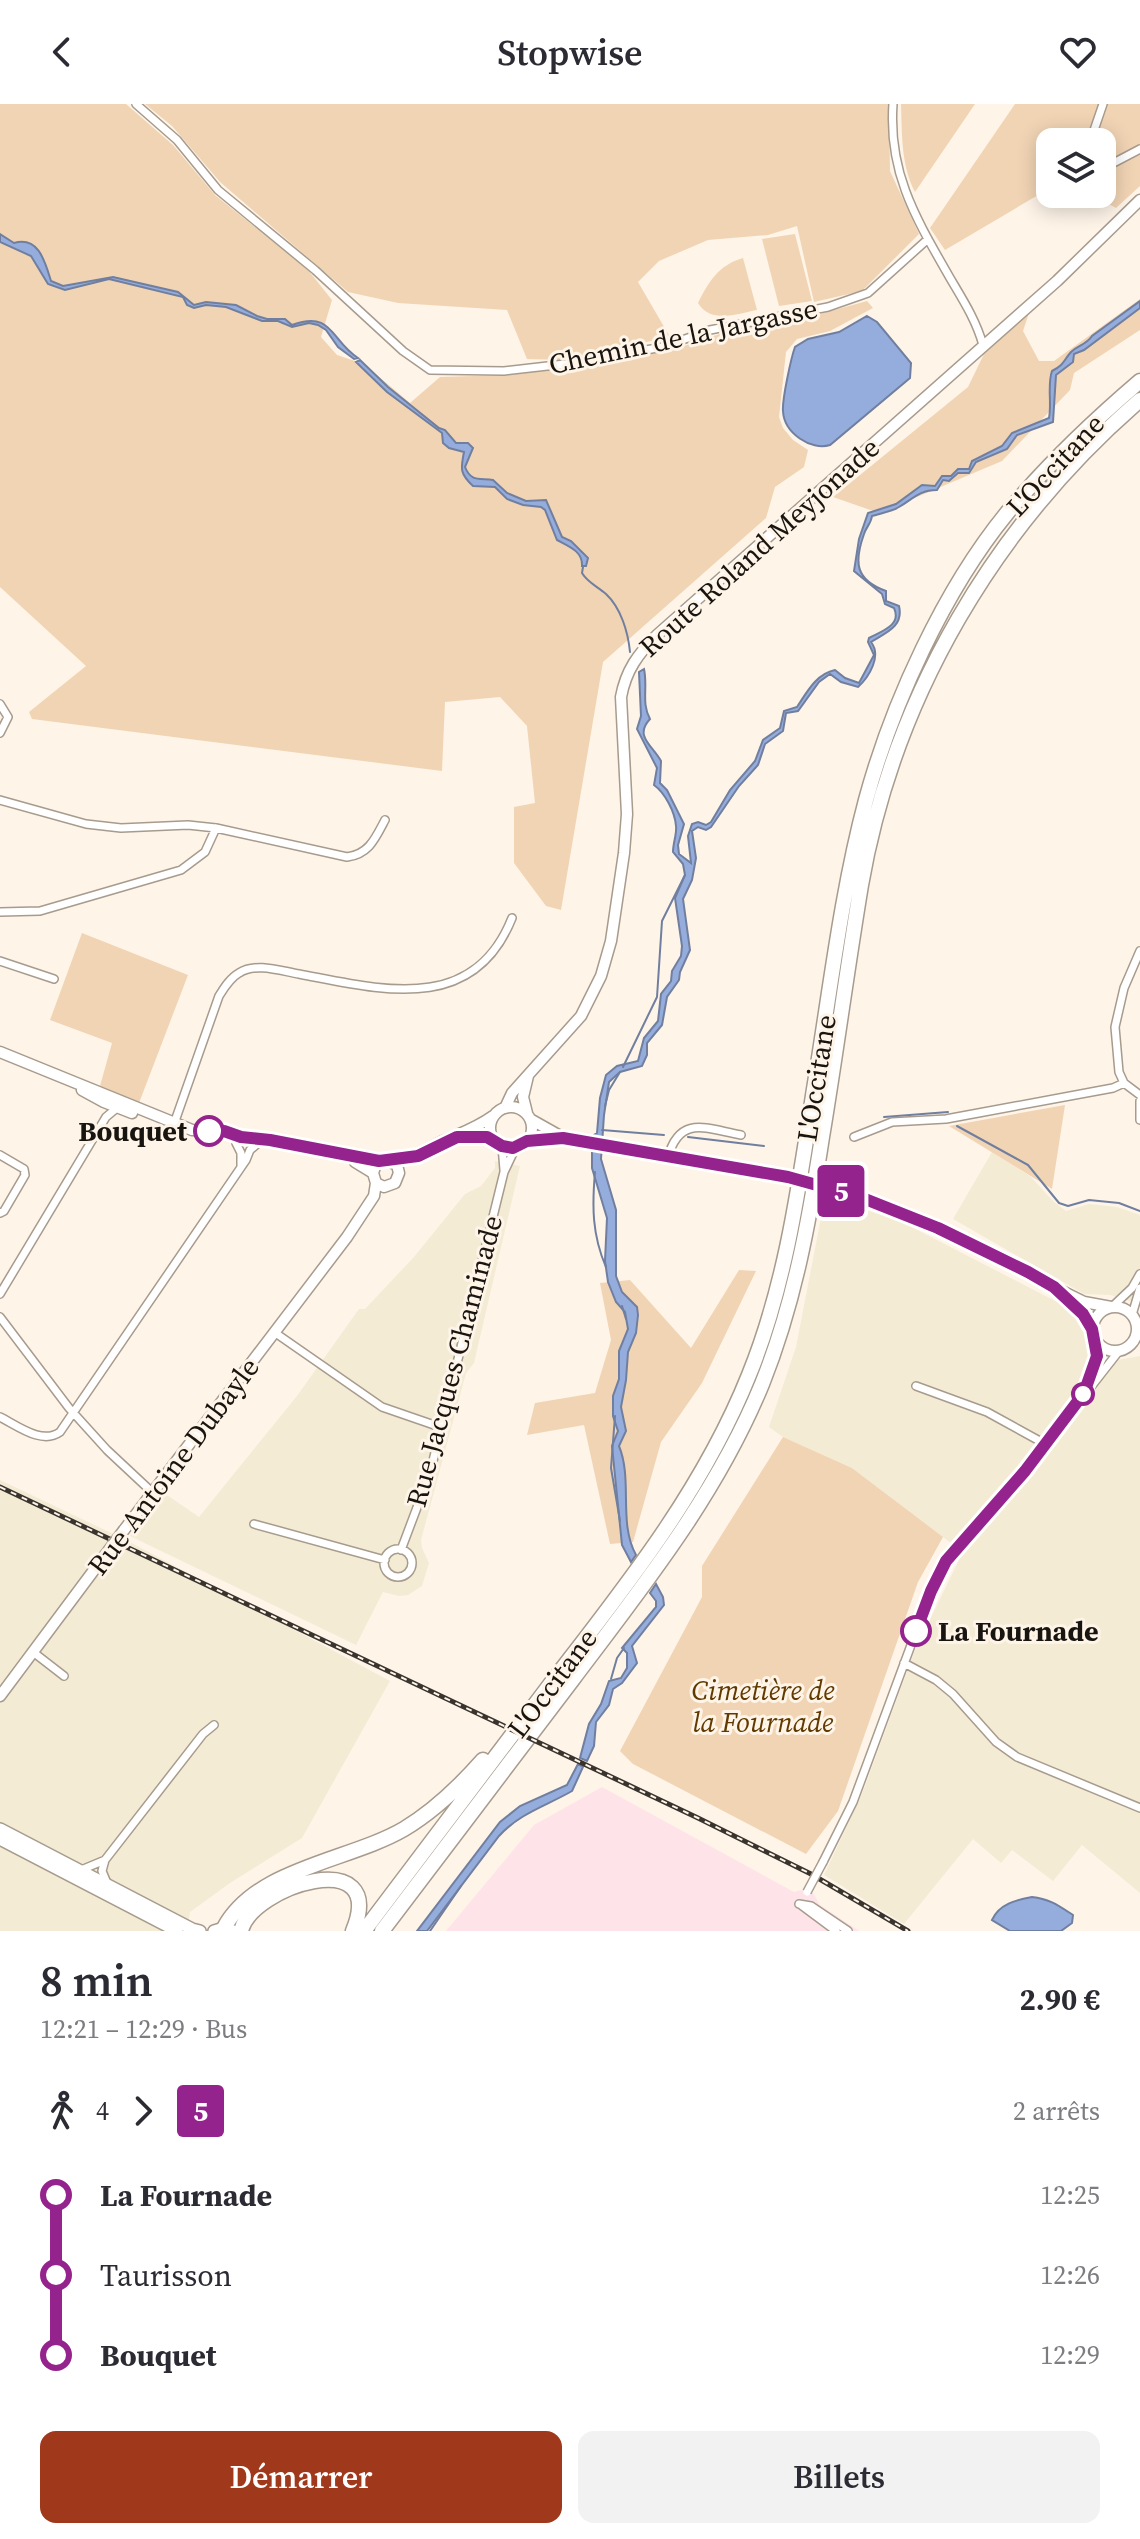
<!DOCTYPE html>
<html lang="fr">
<meta charset="utf-8">
<style>
body{margin:0;font-family:"Source Serif 4",serif;background:#f2f2f3;color:#2b2b33;height:100vh;display:flex;flex-direction:column;font-size:30px;white-space:nowrap}
*{box-sizing:border-box;margin:0}
p{font-size:26px;color:#7c7c81}
.icon{flex:none;width:44px;height:44px;fill:none;stroke:currentColor;stroke-width:2;stroke-linecap:round;stroke-linejoin:round}
.map{position:relative;height:1827px;overflow:hidden}
.panel{display:flex;flex-direction:column;background:#fff;flex:1}
.panel>*{flex:none}
.badge{padding:0 16px;border-radius:6px;font-size:28px;line-height:52px}
.controls{position:absolute;left:1036px;top:24px;display:grid;gap:16px}
.controls a{display:grid;place-items:center;width:80px;height:80px;border-radius:16px;background:#fff;box-shadow:0 4px 20px #0003;font-size:40px}
.map>.badge{position:absolute;translate:-50% -50%;box-shadow:0 0 0 4px #fff}
.legs{display:flex;align-items:center;gap:12px;height:88px;padding:0 40px;font-size:26px}
.legs p{margin-inline-start:auto}
.headline{display:flex;align-items:center;justify-content:space-between;height:136px;padding:0 40px}
h1{font-size:44px;font-weight:600;line-height:60px}
.action{display:flex;gap:16px;margin-top:auto;padding:16px 40px}
.action a{flex:1;height:92px;border-radius:16px;background:#a0381c;color:#fff;font-size:32px;font-weight:600;line-height:92px;text-align:center}
.action a+a{background:#f2f2f3;color:#2b2b33}
ul{padding:0 40px;list-style:none}
li{display:flex;align-items:center;gap:28px;height:80px;font-size:30px}
li i{display:grid;place-items:center;width:12px;height:100%;margin:0 10px;background:currentColor}
li i::after{content:'';width:20px;height:20px;margin:-10px;border:6px solid;border-radius:50%;background:#fff}
li p{margin-inline-start:auto}
li:first-child i{background:linear-gradient(#0000 50%,currentColor 0)}
li:last-child i{background:linear-gradient(currentColor 50%,#0000 0)}
header{display:flex;justify-content:space-between;align-items:center;height:104px;padding:0 40px;background:#fff;font-size:36px;font-weight:600}
.map>svg:first-child{display:block}
</style>
<header><svg class="icon" aria-label="back" viewBox="0 0 24 24"><path d="M15 5l-7 7 7 7"/></svg>Stopwise<svg class="icon" aria-label="heart" viewBox="0 0 24 24"><path d="M12 20l-8-8c-3-5 5-10 8-4 3-6 11-1 8 4z"/></svg></header>
<div class="map">
<svg width="1140" height="1827" viewBox="0 0 1140 1827">
<rect width="100%" height="100%" fill="#fef4e8"/>
<path fill="#fee4e9" d="M602,1683L794,1788L805,1785L813,1789L820,1801L859,1827H446L534,1721Z"/>
<path fill="#f4ebd5" d="M992,1048L1030,1072L1054,1098L1066,1107L1089,1100L1117,1103L1140,1111V1200L1110,1191L1084,1190L953,1115Z
M495,1057L520,1062L474,1259L466,1269L421,1436L422,1444L429,1459L422,1482L408,1491L399,1492L383,1488L356,1541L130,1432L164,1389L199,1413L297,1292L359,1205H365L414,1153L465,1090L481,1082L495,1064Z
M825,1093L898,1116L1065,1202L1078,1215L1085,1230L1089,1254L1106,1272L1118,1256L1140,1252V1789L1082,1741L1053,1777L1012,1746L1001,1759L973,1735L904,1820L824,1771L862,1690L915,1546L958,1458L952,1440L852,1364L783,1333L769,1323L796,1243Z
M0,1376L126,1436L390,1577L302,1734L230,1779L190,1808L187,1827H0Z"/>
<path fill="#f1d4b4" d="M0,0H126L173,41L215,91L308,166L332,196L321,233L337,251L364,260L410,299L440,273L509,271L638,253L678,244L743,222L820,210L867,197L873,204L830,227L797,235L786,248L779,313L783,324L793,336L808,346L804,363L775,383L766,414L603,558L561,806L546,802L514,759V703L535,699L527,622L500,593L445,598L442,667L32,615L29,608L86,562L0,483Z
M145,0H889L890,67L919,130L862,187L814,198L797,122L768,131L708,136L659,157L638,178L670,233L563,256L527,255L507,206L398,199L348,188L220,78L172,22Z
M901,0H975L915,88C901,61 902,30 901,0Z
M1015,0H1140V82L1116,104L1091,90H1102V38H1050V84L945,146L930,124Z
M795,130L812,197L779,202L762,135Z
M743,154L757,206C737,210 711,220 698,199C709,177 719,161 743,154Z
M1140,195V226L1074,269L1070,286L1002,357L879,409L833,393L968,283L984,250L1029,209L1023,227L1039,257H1054Z
M82,829L188,871L139,999L100,982L112,939L50,916Z
M1065,1001L1052,1085L949,1022Z
M739,1166L756,1167L702,1279L661,1338L633,1438L610,1440L584,1321L527,1331L535,1299L595,1289L611,1236L600,1179L630,1176L691,1244Z
M783,1333L852,1364L943,1433L918,1478L838,1707L806,1750L633,1660L620,1647L702,1493V1462Z"/>
<path fill="#95addd" stroke="#707f9f" stroke-width="2" d="M0,130L14,139C39,132 45,158 51,177L63,182L113,173L178,188L194,201L206,198L236,201L257,212L267,215H285L292,221C333,206 330,236 358,254L354,255L338,243L326,226L318,221L309,219L292,223L278,217H262L226,203L206,201L194,204L187,201L183,193L109,175L65,186L48,180L31,152L0,138Z
M1140,197V204L1084,246L1074,250L1073,258L1056,271L1053,318L1017,331L1007,345L976,358L969,369H958L949,377L943,376L937,386C919,386 913,395 899,403C891,408 881,409 872,412C871,420 866,423 864,430C854,458 855,476 886,487V497L899,502C904,523 885,529 871,538C882,552 869,573 858,583L841,578L830,570L819,578L798,607L786,609L783,627L765,640L758,661L739,682L711,723L706,726L698,723L692,727L696,754L692,776L683,795L690,846L680,868L679,876L667,893L662,921L647,939V951L642,962L620,968L609,978L604,1011L601,1055L616,1106V1172L622,1188L637,1203L638,1211L636,1229L628,1248L626,1276L621,1303L626,1327L619,1342C633,1376 618,1419 636,1451L631,1458L622,1441L612,1342L618,1327L613,1312V1292L619,1275V1247L628,1225L625,1208L616,1198L608,1178L605,1157L607,1114L592,1064V1032L597,1029L600,994L606,971L617,962L638,957L644,934L658,917L661,890L671,877L672,867L681,852L682,842L675,794L685,771L683,760L673,748C673,739 677,730 676,722C675,708 665,689 654,681L657,664L637,625L641,612L639,568L644,565C648,583 641,599 650,615C634,632 652,641 661,657L660,679L667,686L684,720L678,741L679,750L691,759L688,732L692,720L698,718L706,721L711,718L730,686L755,657L763,636L780,624L784,607L797,603C807,588 816,570 835,566L845,574L859,579L874,551L868,538L869,534C882,527 902,521 894,504L885,500L882,490L854,467L859,435L868,409L896,400L922,381L935,382L942,372H951L958,365H969L972,357L1002,342L1012,329L1049,314C1052,299 1047,281 1052,267C1065,260 1063,257 1071,248C1078,241 1086,241 1092,232Z
M867,212L877,218L911,259L910,274L830,341C811,347 784,329 783,307C782,296 791,254 795,243L808,235L839,228Z
M360,256L388,283L439,324L445,326L456,339H468L473,344L465,363C471,378 479,374 493,376L507,389L526,397L546,396L562,433L571,437L588,454L586,462H582C583,447 568,442 557,436L545,406L541,403L523,401L507,395L495,383L473,382C459,369 461,364 464,348L449,344L443,339L442,329L387,288L356,258Z
M656,1480L663,1493L664,1501L632,1542L637,1559L622,1579L613,1585L609,1601L596,1618L594,1642L587,1657L580,1654L589,1620L601,1600L609,1577L621,1574L627,1564V1549L622,1544L656,1503V1497L650,1489Z
M578,1660L583,1663L572,1687C546,1702 520,1709 499,1732L427,1827H417L500,1718L520,1702L567,1681Z
M1032,1793C1050,1795 1059,1802 1073,1811L1072,1819L1061,1827H1010L992,1816C999,1800 1016,1796 1032,1793Z"/>
<g fill="none" stroke-linecap="round" stroke-linejoin="round">
<path stroke="#707f9f" stroke-width="2" d="M583,463L582,469C588,479 597,482 606,490C621,504 628,528 630,548
M623,963L657,893L662,817L685,771
M605,1002L609,986L620,968
M884,1013L948,1008
M957,1022L1028,1061L1059,1099L1068,1102L1089,1096L1119,1099L1140,1107
M602,1026L664,1031
M688,1033L764,1042
M595,1068C592,1102 592,1131 606,1163
M622,1202L626,1215
M615,1312L611,1364L620,1417
M611,1575L617,1554L624,1544
M430,1827L461,1782"/>
<defs>
<path id="minor" d="M136,0L177,36L218,86L315,166L403,247L430,266L504,267L565,260L663,243L710,226L828,203L868,189L928,135
M893,0C888,70 917,116 950,174C963,196 976,216 983,241
M1090,38L1103,0
M1102,65L1140,45
M0,600L8,613L0,629
M0,696L86,720L121,724L188,721L216,724L347,753C369,750 375,735 385,716
M0,808L40,807L181,766L205,748L216,724
M1140,847L1124,884L1115,923L1119,968L1124,979L1140,991
M0,857L54,875
M1140,997V1016
M175,1017L219,892C224,884 230,874 239,869C256,858 281,867 299,870C379,885 473,912 512,814
M854,1033L892,1018L946,1015L1113,984L1124,979
M236,1039L241,1049V1061
M502,1042L504,1066
M0,1051L24,1065L25,1071L4,1107L0,1109
M668,1053C680,1010 707,1025 741,1031
M0,1190L106,1013L118,1003
M1113,1202L1132,1184L1140,1170
M1132,1211L1140,1184
M0,1213L69,1304L107,1346L153,1389
M274,1228L382,1303L440,1323
M916,1282L987,1308L1047,1341
M1087,1283L1097,1252L1096,1238
M0,1313C18,1322 42,1341 60,1328L246,1056L250,1046L256,1041
M254,1420L385,1456
M384 1459a14 14 0 1 1 28 0a14 14 0 1 1-28 0Z
M401,1446L430,1369L504,1068L514,1047L523,1041
M33,1548L64,1572
M904,1559L936,1576L953,1590L996,1638L1017,1653L1140,1704
M823,1758L853,1698L931,1487L946,1457L1025,1367L1119,1247
M81,1766L105,1756
M107,1779L102,1767L105,1756L203,1630L214,1621
M799,1800L811,1802L848,1827
M801,1801L836,1827"/>
<path id="secondary" d="M0,948L192,1026L224,1027L241,1033L270,1036L379,1057
M82,986L104,998L132,1009
M490 1024a21 21 0 1 1 42 0a21 21 0 1 1-42 0Z
M505,1004L512,989L581,912L601,872L611,837L624,749L627,710L621,593C626,566 638,550 657,531L1057,177L1140,96
M527,1009L523,993L528,972
M530,1015L562,1033
M527,1037L563,1034L788,1073
M390,1056C412,1054 420,1049 439,1039C458,1030 475,1025 493,1012
M355,1058L373,1069L376,1079L384,1083L395,1079L399,1069L397,1061L386,1056L376,1060L373,1069
M830,1084C920,1111 1000,1157 1084,1198L1111,1203
M1064,1192L1083,1210L1092,1225
M1093 1225a22 22 0 1 1 44 0a22 22 0 1 1-44 0Z
M124,1426L347,1133L374,1092L376,1079
M0,1592L100,1458"/>
<path id="primary" d="M0,1725L192,1825L200,1827
M0,1735L177,1827
M214,1827L224,1824L233,1827"/>
<path id="motorway" d="M224,1824C256,1764 349,1757 404,1725C434,1707 460,1682 483,1656
M173,1825L175,1827
M241,1827C251,1782 389,1739 353,1827
M364,1827C427,1744 489,1661 552,1578C627,1481 703,1386 749,1271C786,1180 799,1082 814,985C830,889 841,790 866,696C892,600 944,486 1007,409C1047,361 1092,318 1140,277
M382,1827C446,1743 509,1659 573,1575C644,1481 717,1390 762,1280C794,1200 809,1118 822,1033C836,949 847,865 861,781C894,592 995,421 1140,296"/>
</defs>
<use href="#minor" stroke="#a79b8d" stroke-width="10"/>
<use href="#secondary" stroke="#a79b8d" stroke-width="13"/>
<use href="#primary" stroke="#a79b8d" stroke-width="14"/>
<use href="#motorway" stroke="#a79b8d" stroke-width="17"/>
<use href="#minor" stroke="#fff" stroke-width="7"/>
<use href="#secondary" stroke="#fff" stroke-width="10"/>
<use href="#primary" stroke="#fff" stroke-width="11"/>
<use href="#motorway" stroke="#fff" stroke-width="14"/>
<defs>
<path id="rail" d="M0,1383L698,1714L811,1770L908,1827"/>
</defs>
<use href="#rail" stroke="#39342e" stroke-width="5"/>
<use href="#rail" stroke="#fef4e8" stroke-width="2" stroke-dasharray="6" stroke-linecap="butt"/>
<defs>
<path id="minor-bridge" d="M807,1788L823,1758"/>
<path id="secondary-bridge" d="M788,1073L830,1084
M100,1458L124,1426"/>
</defs>
<use href="#minor-bridge" stroke="#a79b8d" stroke-width="10" stroke-linecap="butt"/>
<use href="#secondary-bridge" stroke="#a79b8d" stroke-width="13" stroke-linecap="butt"/>
<use href="#minor-bridge" stroke="#fff" stroke-width="7"/>
<use href="#secondary-bridge" stroke="#fff" stroke-width="10"/>
</g>
<g fill="none" stroke-linecap="round" stroke-linejoin="round">
<defs>
<path id="line-1" d="M209,1027H224L241,1033L270,1036L379,1057L418,1052L457,1033H487L502,1042L513,1044L527,1037L563,1034L788,1073L860,1093L938,1124L1028,1168L1054,1183L1083,1210L1092,1225L1097,1252L1084,1289L1025,1367L946,1457L931,1487L916,1527"/>
</defs>
<use href="#line-1" stroke="#fff" stroke-width="18"/>
<use href="#line-1" stroke="#95238e" stroke-width="12"/>
</g>
<g fill="#fff" stroke="#95238e" stroke-width="4">
<circle cx="209" cy="1027" r="14"/>
<circle cx="1083" cy="1290" r="10"/>
<circle cx="916" cy="1527" r="14"/>
</g>
<g text-anchor="middle" stroke-width="6" stroke-linejoin="round" paint-order="stroke">
<g font-size="28" fill="#18140f" stroke="#fef4e8">
<text transform="translate(683 232) rotate(-12)" y="10">Chemin de la Jargasse</text>
<text transform="translate(1055 361) rotate(-47)" y="10">L'Occitane</text>
<text transform="translate(759 443) rotate(-42)" y="10">Route Roland Meyjonade</text>
<text transform="translate(816 974) rotate(-81)" y="10">L'Occitane</text>
<text transform="translate(454 1257) rotate(-75)" y="10">Rue Jacques Chaminade</text>
<text transform="translate(173 1362) rotate(-53)" y="10">Rue Antoine Dubayle</text>
<text transform="translate(552 1579) rotate(-53)" y="10">L'Occitane</text>
</g>
<g font-size="28" font-weight="bold" fill="#18140f" stroke="#fef4e8" text-anchor="end">
<text x="187" y="1037">Bouquet</text>
<text x="938" y="1537" text-anchor="start">La Fournade</text>
</g>
<g font-size="28" font-style="italic" fill="#603a00" stroke="#fef4e8">
<text x="763" y="1596">Cimetière de<tspan x="763" dy="32">la Fournade</tspan></text>
</g>
</g>
</svg>
<div class="controls">
<a><svg class="icon" aria-label="layers" viewBox="0 0 24 24"><path d="M12 4l9 5-9 5-9-5zM3 14l9 5 9-5"/></svg></a>
</div>
<b class="badge" style="left:841px;top:1087px;background:#95238e;color:#fff">5</b>
</div>
<section class="panel">
<div class="headline"><div><h1>8 min</h1><p>12:21 – 12:29 · Bus</p></div><b>2.90 €</b></div>
<div class="legs"><svg class="icon" aria-label="walk" viewBox="0 0 24 24"><circle cx="13" cy="4" r="2"/><path d="M13 8l-2 6 4 7M11 14l-3 7M7 12l3-4h3l4 4"/></svg>4<svg class="icon" aria-label="forward" viewBox="0 0 24 24"><path d="M9 5l7 7-7 7"/></svg><b class="badge" style="background:#95238e;color:#fff">5</b><p>2 arrêts</p></div>
<ul>
<li><i style="color:#95238e"></i><b>La Fournade</b><p>12:25</p></li>
<li><i style="color:#95238e"></i><span>Taurisson</span><p>12:26</p></li>
<li><i style="color:#95238e"></i><b>Bouquet</b><p>12:29</p></li>
</ul>
<div class="action"><a>Démarrer</a><a>Billets</a></div>
</section>
